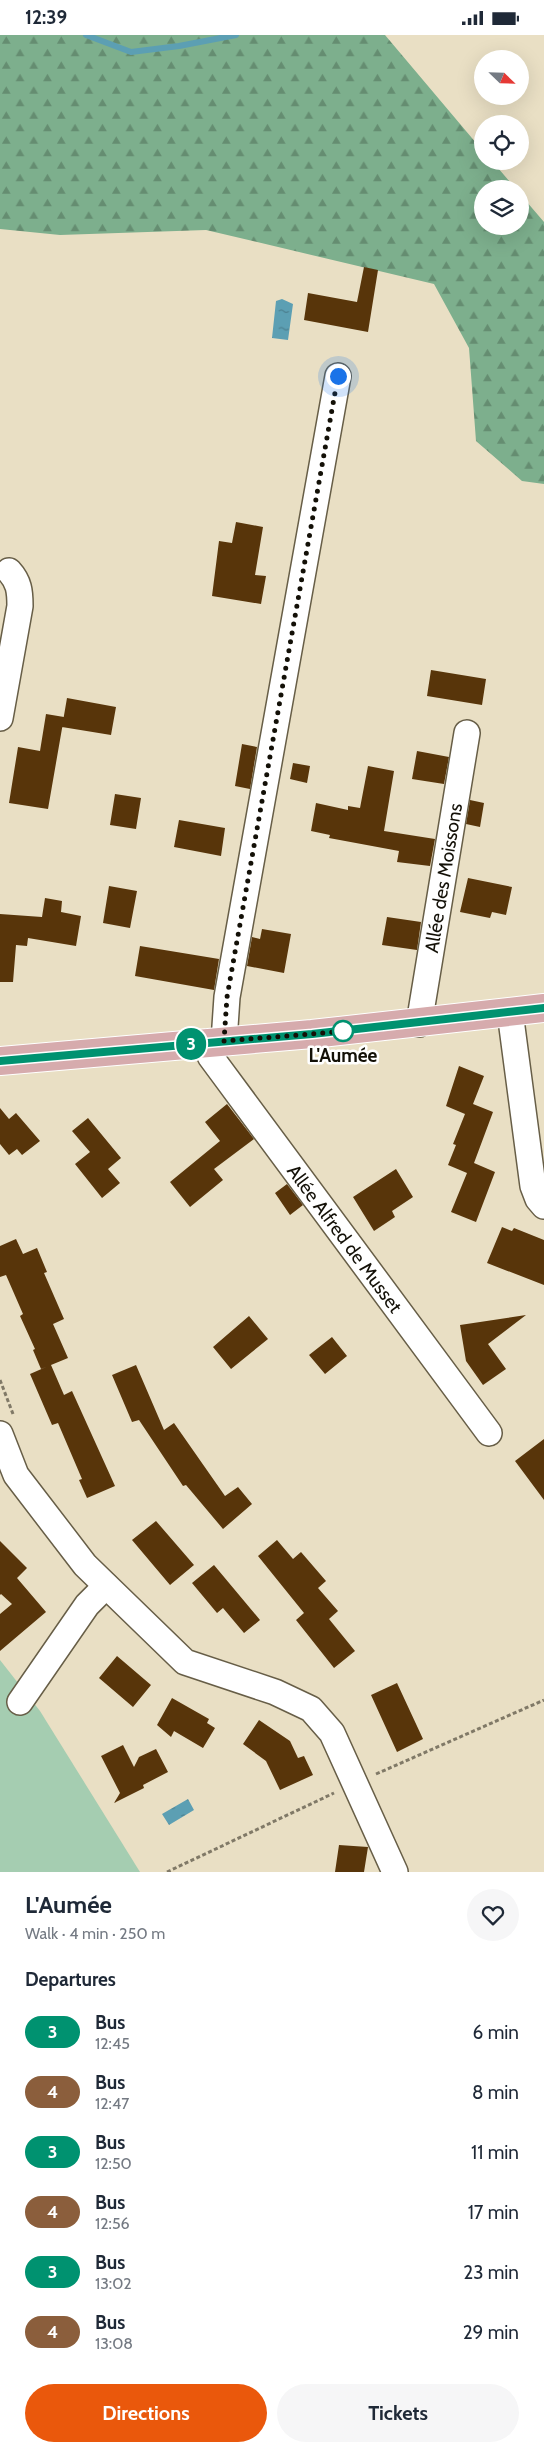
<!DOCTYPE html>
<meta charset="utf-8">
<style>
body{margin:0;font-family:Cabin,sans-serif;background:#f6f6f7;color:#1f2937;height:100vh;display:flex;flex-direction:column;font-size:19px;white-space:nowrap}
*{box-sizing:border-box;margin:0}
p{font-size:16px;color:#747a83}
.icon{flex:none;width:28px;height:28px;fill:none;stroke:currentColor;stroke-width:2;stroke-linecap:round;stroke-linejoin:round}
.map{position:relative;height:1837px;overflow:hidden}
.side{display:flex;flex-direction:column;background:#fff;flex:1}
.side>*{flex:none}
.badge{padding:0 10px;border-radius:16px;font-size:18px;line-height:32px}
.needle{width:32px;rotate:113deg}
.buttons{position:absolute;left:474px;top:15px;display:grid;gap:10px}
.buttons a{display:grid;place-items:center;width:55px;height:55px;border-radius:50%;background:#fff;box-shadow:0 5px 20px #0002;font-size:25px}
.you{position:absolute;width:25px;height:25px;margin:-12px;border:4px solid #fff;border-radius:50%;background:#1a73e8;box-shadow:0 0 0 8px #1a73e833}
.map>.badge{position:absolute;translate:-50% -50%;box-shadow:0 0 0 2px #fff}
h2{padding:0 25px;font-size:19px;line-height:45px}
.round{display:grid;place-items:center;flex:none;width:52px;height:52px;border-radius:26px;background:#f6f6f7}
.overview{display:flex;align-items:center;justify-content:space-between;height:85px;padding:0 25px}
h1{font-size:24px;font-weight:700;line-height:38px}
.primary-button{display:flex;gap:10px;margin-top:auto;padding:10px 25px}
.primary-button a{flex:1;height:58px;border-radius:30px;background:#ea580c;color:#fff;font-size:20px;font-weight:700;line-height:58px;text-align:center}
.primary-button a+a{background:#f6f6f7;color:#1f2937}
ul{padding:0;list-style:none}
li{display:flex;align-items:center;gap:15px;height:60px;padding:0 25px}
li div{flex:1}
li b{display:block;font-size:19px}
li em{font-style:normal}
li .badge{min-width:55px;font-weight:700;text-align:center}
.status{display:flex;justify-content:space-between;align-items:center;height:35px;padding:0 25px;background:#fff;direction:ltr}
.status svg{height:14px;fill:currentColor}
.map>svg:first-child{display:block}
</style>
<div class="status"><b>12:39</b><svg viewBox="0 0 49 12"><path d="M0 12V9h3v3zM5 12V6h3v6zM10 12V3h3v9zM15 12V0h3v12zM26 1h20v11H26zM47 4h2v5h-2z"/></svg></div>
<div class="map">
<svg width="544" height="1837" viewBox="0 0 544 1837">
<defs>
<pattern id="forest-firs" width="22" height="20" patternUnits="userSpaceOnUse" patternTransform="scale(1.25)"><rect width="22" height="20" fill="#7daf8d"/><path d="M5 1l3.5 6h-7zM16 11l3.5 6h-7z" fill="#658d71"/></pattern>
<pattern id="water-ripples" width="26" height="14" patternUnits="userSpaceOnUse" patternTransform="scale(1.25)"><rect width="26" height="14" fill="#5c9fb3"/><path d="M2 4q2-2 4 0t4 0M15 11q2-2 4 0t4 0" fill="none" stroke="#4b8090"/></pattern>
</defs>
<rect width="100%" height="100%" fill="#e9dfc4"/>
<path fill="#a5cdb1" d="M0,1625L40,1676L140,1837H0Z"/>
<path fill="url(#forest-firs)" d="M0,0H385L482,115V126H492L516,154H482V191H520V159L544,187V449L522,446L476,406L469,313L434,249L206,195L60,200L0,194Z"/>
<path fill="url(#water-ripples)" d="M282,264L293,269L288,305L272,303L276,266Z
M188,1764L194,1775L169,1790L162,1779Z"/>
<g fill="none" stroke-linecap="round" stroke-linejoin="round">
<path stroke="#5c9fb3" stroke-width="6" d="M86,0L131,17L179,11L236,0"/>
</g>
<path fill="#58350a" d="M364,232L378,235L368,297L304,285L308,258L357,267Z
M236,487L263,492L255,540L266,541L261,569L212,561L219,506L232,508Z
M431,635L486,644L482,670L427,661Z
M67,663L116,672L111,700L62,692Z
M46,679L64,682L48,774L9,768L18,712L40,716Z
M242,709L257,712L250,754L235,751Z
M417,716L449,722L444,749L412,744Z
M293,728L310,731L307,748L290,744Z
M368,731L394,736L384,796L435,804L430,831L397,827L399,816L329,803L330,800L311,796L316,768L348,775V771L360,773Z
M115,759L141,763L136,794L110,790Z
M470,765L484,768L480,792L466,789Z
M179,785L225,793L221,821L174,812Z
M468,843L512,852L506,880L492,877L490,883L460,877Z
M109,851L137,856L130,893L103,888Z
M45,863L62,866L61,877L81,881L76,911L28,903L27,911L16,910L13,947H0V879L42,882Z
M387,882L421,887L417,915L382,910Z
M262,894L291,899L284,938L247,931L252,902L260,904Z
M140,911L219,924L214,955L135,941Z
M459,1031L484,1041L473,1069L493,1077L474,1128L495,1137L476,1187L451,1177L467,1138L448,1130L456,1110L453,1109L465,1079L446,1071Z
M227,1069L254,1104L214,1134L223,1145L190,1172L170,1147L220,1106L205,1087Z
M0,1073L9,1084L16,1078L40,1106L22,1120L17,1114L9,1120L0,1109Z
M88,1083L121,1123L108,1134L120,1148L102,1163L75,1129L90,1117L72,1096Z
M396,1134L413,1162L392,1176L395,1182L374,1196L353,1162Z
M287,1149L303,1170L290,1180L275,1158Z
M502,1192L512,1196L514,1193L544,1205V1250L487,1228Z
M16,1204L23,1219L37,1213L47,1237L44,1238L64,1284L53,1289L68,1323L51,1330L64,1360L72,1356L115,1451L87,1463L79,1445L82,1444L58,1388L52,1390L30,1339L46,1332L41,1334L33,1315L35,1314L20,1281L23,1279L6,1240L0,1242V1211Z
M526,1280L488,1309L506,1334L483,1350L466,1326L460,1290Z
M249,1281L268,1304L231,1334L213,1312Z
M332,1302L347,1321L325,1339L309,1320Z
M136,1330L164,1395L174,1388L225,1461L238,1452L252,1469L223,1494L186,1450L183,1451L139,1385L132,1387L112,1340Z
M544,1404V1465L515,1426Z
M156,1486L194,1530L170,1550L132,1505Z
M277,1505L293,1524L301,1517L326,1546L318,1553L338,1576L329,1584L355,1616L334,1633L296,1585L304,1578L258,1521Z
M0,1506L27,1533L17,1543L46,1577L0,1616V1579L12,1569L1,1559L0,1560Z
M214,1530L260,1585L244,1598L223,1573L217,1578L192,1548Z
M117,1621L151,1650L133,1672L99,1643Z
M397,1648L423,1704L397,1717L371,1660Z
M172,1663L209,1684L207,1688L215,1693L203,1713L174,1696L171,1702L157,1690Z
M259,1685L290,1706L298,1723L304,1721L313,1740L280,1755L266,1726L243,1709Z
M123,1710L134,1732L139,1722L156,1714L168,1737L143,1750L144,1753L114,1768L120,1758L101,1721Z
M339,1810L368,1812L364,1837H335Z"/>
<g fill="none" stroke-linecap="round" stroke-linejoin="round">
<defs>
<g id="minor">
<path d="M0,683L20,571C20,556 19,547 9,536"/>
<path d="M510,977L533,1151L538,1164L544,1171"/>
<path id="s1" d="M419,989L467,698"/>
<path d="M224,1006L227,962L338,341"/>
<path id="s2" d="M210,1007V1021L489,1398"/>
<path d="M0,1399L16,1440L85,1530L185,1627L275,1657L311,1674L332,1698L395,1837"/>
<path d="M20,1667L87,1570L106,1551"/>
</g>
<path id="major" d="M0,1026L312,999L544,973"/>
</defs>
<use href="#minor" stroke="#675e47" stroke-width="28"/>
<use href="#major" stroke="#fff" stroke-width="30"/>
<path stroke="#807967" stroke-width="3" stroke-dasharray="4 2.5" stroke-linecap="butt" d="M0,1345L13,1379
M376,1739L544,1665
M167,1837L334,1758"/>
<use href="#minor" stroke="#fff" stroke-width="25"/>
<use href="#major" stroke="#d6abad" stroke-width="28"/>
</g>
<g fill="none" stroke-linecap="round" stroke-linejoin="round">
<defs>
<path id="line" d="M0,1026L312,999L544,973"/>
</defs>
<use href="#line" stroke="#fff" stroke-width="11"/>
<use href="#line" stroke="#009270" stroke-width="8"/>
<path stroke="#131007" stroke-width="5" stroke-dasharray="0 9" d="M338,341L227,962L224,1006L348,996H343"/>
</g>
<circle fill="#fff" stroke="#009270" stroke-width="2.5" cx="343" cy="996" r="10"/>
<g text-anchor="middle" stroke-width="5" stroke-linejoin="round" paint-order="stroke">
<g font-size="19" fill="#131007" stroke="#fff">
<text dy="7" stroke="none"><textPath href="#s1" startOffset="148">Allée des Moissons</textPath></text>
<text dy="7" stroke="none"><textPath href="#s2" startOffset="241">Allée Alfred de Musset</textPath></text>
</g>
<g font-size="19" font-weight="bold" fill="#131007" stroke="#fff">
<text x="343" y="1027">L'Aumée</text>
</g>
</g>
</svg>
<div class="buttons">
<a><svg class="needle" viewBox="-14 -14 28 28"><path d="M0-13l5 13h-10z" fill="#e53935"/><path d="M0 13l5-13h-10z" fill="#747a83"/></svg></a>
<a><svg class="icon" aria-label="locate" viewBox="0 0 24 24"><circle cx="12" cy="12" r="6"/><path d="M12 2v4M12 18v4M2 12h4M18 12h4"/></svg></a>
<a><svg class="icon" aria-label="layers" viewBox="0 0 24 24"><path d="M12 4l9 5-9 5-9-5zM3 14l9 5 9-5"/></svg></a>
</div>
<div class="you" style="left:338px;top:341px"></div>
<b class="badge" style="left:191px;top:1009px;background:#009270;color:#fff">3</b>
</div>
<section class="side">
<div class="overview"><div><h1>L'Aumée</h1><p>Walk · 4 min · 250 m</p></div><a class="round"><svg class="icon" aria-label="heart" viewBox="0 0 24 24"><path d="M12 20l-8-8c-3-5 5-10 8-4 3-6 11-1 8 4z"/></svg></a></div>
<h2>Departures</h2>
<ul>
<li><span class="badge" style="background:#009270;color:#fff">3</span><div><b>Bus</b><p>12:45</p></div><em>6 min</em></li>
<li><span class="badge" style="background:#8b5e3c;color:#fff">4</span><div><b>Bus</b><p>12:47</p></div><em>8 min</em></li>
<li><span class="badge" style="background:#009270;color:#fff">3</span><div><b>Bus</b><p>12:50</p></div><em>11 min</em></li>
<li><span class="badge" style="background:#8b5e3c;color:#fff">4</span><div><b>Bus</b><p>12:56</p></div><em>17 min</em></li>
<li><span class="badge" style="background:#009270;color:#fff">3</span><div><b>Bus</b><p>13:02</p></div><em>23 min</em></li>
<li><span class="badge" style="background:#8b5e3c;color:#fff">4</span><div><b>Bus</b><p>13:08</p></div><em>29 min</em></li>
</ul>
<div class="primary-button"><a>Directions</a><a>Tickets</a></div>
</section>
